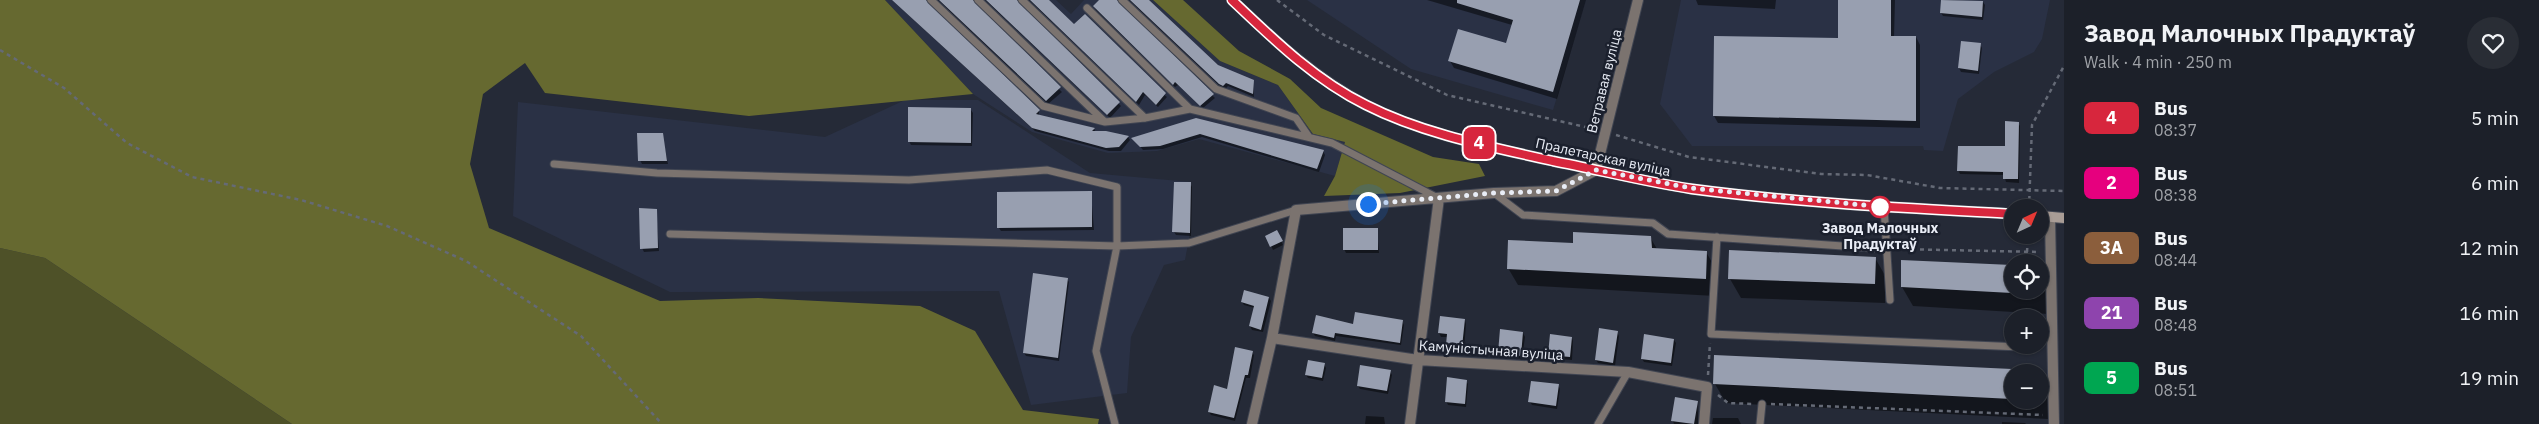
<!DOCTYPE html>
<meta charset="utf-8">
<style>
body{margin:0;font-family:"IBM Plex Sans",sans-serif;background:#292d35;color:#f1f3f6;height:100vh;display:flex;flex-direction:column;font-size:19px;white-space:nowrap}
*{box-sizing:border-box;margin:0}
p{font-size:16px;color:#a0a3a8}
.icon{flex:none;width:28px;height:28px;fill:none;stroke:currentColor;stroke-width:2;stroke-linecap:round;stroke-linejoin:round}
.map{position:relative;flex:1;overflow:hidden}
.side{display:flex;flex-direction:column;background:#1c2029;width:475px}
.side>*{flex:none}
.badge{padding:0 10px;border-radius:8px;font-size:18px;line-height:32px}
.needle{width:32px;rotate:44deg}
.fabs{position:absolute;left:2004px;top:199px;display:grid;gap:10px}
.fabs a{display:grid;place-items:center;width:45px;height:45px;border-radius:50%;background:#1c2029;box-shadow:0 1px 4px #0004,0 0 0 1px #3a3e46;font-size:25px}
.you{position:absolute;width:25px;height:25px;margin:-12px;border:4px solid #fff;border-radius:50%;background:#1a73e8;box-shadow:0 0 0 8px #1a73e833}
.map>.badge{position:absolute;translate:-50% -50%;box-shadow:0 0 0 2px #fff}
.round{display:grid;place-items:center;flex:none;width:52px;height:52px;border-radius:26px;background:#292d35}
.headline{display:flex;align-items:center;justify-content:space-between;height:85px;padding:0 20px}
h1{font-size:24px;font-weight:700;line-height:38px}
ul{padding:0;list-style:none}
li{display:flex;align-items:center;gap:15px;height:65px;padding:0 20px}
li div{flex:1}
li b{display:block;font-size:19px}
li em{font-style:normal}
li .badge{min-width:55px;font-weight:700;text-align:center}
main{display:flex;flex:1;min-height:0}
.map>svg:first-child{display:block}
</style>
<main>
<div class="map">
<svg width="2064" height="424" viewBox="0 0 2064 424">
<rect width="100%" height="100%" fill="#252a37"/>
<path fill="#2a3145" d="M885,0H1056L1071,14L1084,0H1153L1220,61L1278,85L1313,134L1345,142L1335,176L1199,139L1157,151L1108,153L1032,132L973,94Z
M1307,0H1586L1553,110L1411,69Z
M1681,0H2050L2042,39L2034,52L1994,72L1958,99L1943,151L1924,150L1923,146H1692L1660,104Z
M905,100H978L1090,173L1191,182L1190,233L1185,260L1164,265L1131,337L1127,393L1031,405L999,291L670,292L513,216L518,102L825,137Z"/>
<path fill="#4e5128" d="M0,248L45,258L292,424H0Z"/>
<path fill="#666930" d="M0,0H885L973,94L749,116L545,93L525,63L483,94L470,164L489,228L660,301L758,298L920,306L975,331L1023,410L1099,419L1098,424H292L45,258L0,248Z
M1153,0H1183L1239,51L1290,79L1321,108L1433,157L1479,164L1485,176L1400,193L1324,196L1335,176L1345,142L1313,134L1278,85L1220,61Z"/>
<path fill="#0007" d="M892,0H929V7L1039,111V116L1094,129L1096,132L1128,137L1130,140L1121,151H1109L1035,131Z
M938,0H976V7L1062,92L1048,104Z
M985,0H1020V7L1121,106L1110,118Z
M1029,0H1047L1080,31L1167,97L1158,107L1145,95L1139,105Z
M1100,0H1120V7L1215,98L1203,108L1178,85L1175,87L1096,10L1094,6Z
M1129,0H1147L1217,66L1253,81L1254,97L1228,86L1225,89L1222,88Z
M1427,0H1586L1557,99L1454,68L1450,61L1507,45L1512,25Z
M1696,0H1776L1775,9L1698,5Z
M1839,0H1895L1894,37H1916L1920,45V128L1718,123L1714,116L1839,39Z
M1942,0L1983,2L1985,5L1983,20L1943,16L1941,13Z
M1980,44L1982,48L1979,74L1961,72L1959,68Z
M971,110L973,113L972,146L911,145L909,141Z
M1196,119L1323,151L1325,155L1319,172L1202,137L1163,149L1143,150L1133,138Z
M2018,123L2020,126L2019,183L2006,182L2004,175L1960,174L1958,170L2006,148Z
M662,134L668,164H642L640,160Z
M1190,183L1192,187L1191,236L1176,235L1174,232Z
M1091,193L1094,230L1001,231L999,228Z
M656,210L659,251L644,252L642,248Z
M1377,230L1379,253H1346L1344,249Z
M1277,232L1283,245L1273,250L1267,237Z
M1650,237L1657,249L1706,252L1716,269L1715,296L1518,285L1508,268L1574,245Z
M1731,252L1875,258L1886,277L1885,303L1741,298L1730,279Z
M1902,261L2012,266V290H2040V271L2049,287L2048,314L1913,306L1902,287Z
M1067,279L1069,282L1059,361L1026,356L1024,353Z
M1269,298L1271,301L1263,332L1252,330L1250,326L1255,308L1244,305L1242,302Z
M1441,318L1465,320L1466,324L1464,350L1449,348L1448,337H1441L1439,333Z
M1402,321L1404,325L1401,345L1336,336L1335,341L1315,336L1313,333L1354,325Z
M1617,332L1619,336L1615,366L1598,363L1596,360Z
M1523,333L1525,337L1522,359L1501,356L1499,353Z
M1572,338L1573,341L1572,360L1551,358L1549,355Z
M1674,340L1676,343L1672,366L1644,362L1642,359Z
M1252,352L1254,355L1250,378H1246L1235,421L1211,415L1209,412L1228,390Z
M1715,356L2038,372H2012V400H2040V376L2049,391L2048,419L1726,403L1715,384Z
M1324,364L1326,368L1323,381L1308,378L1306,375Z
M1390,371L1392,375L1388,394L1360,389L1358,386Z
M1466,381L1468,384L1466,407L1448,405L1446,401Z
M1558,385L1560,389L1557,409L1532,405L1530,402Z
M1697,402L1699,424H1674L1673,421Z
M1366,416L1384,417L1385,424H1365Z
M1713,418H1738L1741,424H1712Z
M2002,422L2025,423L2026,424H2002Z"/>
<path fill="#989fb0" d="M892,0H926L1040,110L1036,114L1095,128L1092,131H1106L1129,136L1119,147L1106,148L1032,128Z
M939,0H973L1061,87L1046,101Z
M986,0H1017L1120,102L1107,115Z
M1030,0H1049L1074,24L1085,14L1166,93L1156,105L1143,92L1136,102Z
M1099,0H1117L1214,94L1200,106L1175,82L1173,85L1093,6Z
M1130,0H1149L1218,65L1254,80L1253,94L1226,83L1223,86L1219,84Z
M1457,0H1580L1553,92L1448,61L1458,29L1506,43L1513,20L1457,3Z
M1838,0H1891V36H1916V121L1713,116L1714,36L1838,38Z
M1941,0L1983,1L1982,17L1940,13Z
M1961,41L1981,43L1978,71L1958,68Z
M908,107L971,108V143L908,142Z
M1196,118L1324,150L1317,169L1200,134L1160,146L1140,147L1131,138Z
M2005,121L2019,122L2018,179H2003V172L1957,171L1958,146H2005Z
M637,133H663L667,161H638Z
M1174,182H1191L1190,233L1172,232Z
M1092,191V227L997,228V192Z
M639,208L657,209L658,248L640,249Z
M1343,228H1378V250H1343Z
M1277,230L1283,241L1270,247L1265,236Z
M1573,232L1651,236L1652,248L1707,251L1706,279L1507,269L1508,240L1573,243Z
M1729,250L1876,257L1875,284L1728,279Z
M1901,260L2012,265V293L1901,287Z
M1033,273L1068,278L1058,358L1023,353Z
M1244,290L1269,297L1261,330L1249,326L1254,306L1241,302Z
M1355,312L1403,320L1400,343L1335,333L1334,338L1312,333L1316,315L1353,324Z
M1440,316L1465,319L1462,347L1446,345L1447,334L1438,333Z
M1599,328L1618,331L1613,363L1595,360Z
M1500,329L1523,332L1521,356L1498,353Z
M1550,334L1572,337L1570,357L1548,355Z
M1644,334L1674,339L1671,363L1641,359Z
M1235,347L1253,351L1248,375H1245L1234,418L1208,412L1214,385L1227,389Z
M1714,355L2012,369V399L1713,384Z
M1308,360L1325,363L1322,378L1305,375Z
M1360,365L1391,370L1387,391L1357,386Z
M1447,377L1467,380L1465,404L1445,402Z
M1531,381L1559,384L1556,406L1528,402Z
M1675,397L1698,401L1694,424L1671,421Z"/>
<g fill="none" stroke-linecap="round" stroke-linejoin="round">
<defs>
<path id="service" d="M931,0L1043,106L1105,122L1145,118L1190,109L1332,143L1438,198
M978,0L1104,121
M1022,0L1145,118
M1122,0L1216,89L1296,118L1309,137
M1087,8L1190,109
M554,164L657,173L909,180L1047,170L1117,187V246L670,234
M1494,193L1523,215L1653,223L1668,234L1886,249
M1884,207L1890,300
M1717,237L1711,334L2021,347
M1115,424L1096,351L1117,246L1189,243L1296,210
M1598,424L1628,372
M1760,424L1762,404"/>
<path id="minor" d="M2050,217L2054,424
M1272,338L1418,360L1628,372L1707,387L1704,424
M1252,424L1272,338L1296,210L1494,193L1556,191L1596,170L1638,0
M1410,424L1439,198"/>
<path id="secondary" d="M1232,0C1273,39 1315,79 1366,105C1423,134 1491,147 1553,161C1599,170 1646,182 1692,189C1798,203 1906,208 2012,214
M2040,216L2064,218"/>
</defs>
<use href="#service" stroke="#404552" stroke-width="9"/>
<use href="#minor" stroke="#404552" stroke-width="12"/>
<use href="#secondary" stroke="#404552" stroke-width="12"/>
<path stroke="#656a76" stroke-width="2.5" stroke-dasharray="4 4" stroke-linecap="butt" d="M1277,0L1324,35L1447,95L1594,129
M0,50L64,88L127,143L192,177L301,200L387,226L466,261L581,336L662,424
M1616,135L1689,157L1821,174L1867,175L1940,188L2064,191
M2029,208L2032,125L2064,66
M1896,249L2040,252
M2027,252L2028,235
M1708,375L1710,343
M1718,395L1728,403L1753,404
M1771,404L2043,415"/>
<use href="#service" stroke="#7b736f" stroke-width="7"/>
<use href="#minor" stroke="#7b736f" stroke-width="10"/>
<use href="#secondary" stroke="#a99d96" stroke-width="10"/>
</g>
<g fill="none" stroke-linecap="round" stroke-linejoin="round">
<defs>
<path id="line" d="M1232,0C1273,39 1315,80 1366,105C1423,134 1491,147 1553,161C1599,170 1646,182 1692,189C1798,203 1906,208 2012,214"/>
</defs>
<use href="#line" stroke="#fff" stroke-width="11"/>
<use href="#line" stroke="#d7263d" stroke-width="8"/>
<path stroke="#e9edf6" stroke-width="5" stroke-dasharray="0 9" d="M1368,204L1494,193L1556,191L1596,170L1691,188L1884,207H1880"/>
</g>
<circle fill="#fff" stroke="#d7263d" stroke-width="2.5" cx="1880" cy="207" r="10"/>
<g text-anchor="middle" stroke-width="5" stroke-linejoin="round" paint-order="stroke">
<g font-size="14" fill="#e9edf6" stroke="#1b202d">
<text transform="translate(1604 81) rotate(-76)" y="5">Ветравая вуліца</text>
<text transform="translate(1603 157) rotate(12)" y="5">Пралетарская вуліца</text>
<text transform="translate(1491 350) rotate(4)" y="5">Камуністычная вуліца</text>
</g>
<g font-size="14" font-weight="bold" fill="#e9edf6" stroke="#1b202d">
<text x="1880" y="233">Завод Малочных<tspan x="1880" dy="16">Прадуктаў</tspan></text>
</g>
</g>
</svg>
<div class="fabs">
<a><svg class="needle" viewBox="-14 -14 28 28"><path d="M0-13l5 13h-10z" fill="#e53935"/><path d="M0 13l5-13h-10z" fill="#a0a3a8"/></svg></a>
<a><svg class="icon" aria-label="locate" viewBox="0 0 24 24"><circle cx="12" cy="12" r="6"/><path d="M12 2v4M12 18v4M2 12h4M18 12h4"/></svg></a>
<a>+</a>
<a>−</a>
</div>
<div class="you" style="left:1368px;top:204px"></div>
<b class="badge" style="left:1479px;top:143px;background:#d7263d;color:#fff">4</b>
</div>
<section class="side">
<div class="headline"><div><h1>Завод Малочных Прадуктаў</h1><p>Walk · 4 min · 250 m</p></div><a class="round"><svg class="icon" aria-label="heart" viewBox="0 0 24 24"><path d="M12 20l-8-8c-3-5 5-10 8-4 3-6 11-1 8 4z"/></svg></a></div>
<ul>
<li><span class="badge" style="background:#d7263d;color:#fff">4</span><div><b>Bus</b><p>08:37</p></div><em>5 min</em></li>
<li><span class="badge" style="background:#e6007e;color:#fff">2</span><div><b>Bus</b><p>08:38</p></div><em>6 min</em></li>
<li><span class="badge" style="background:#8b5e3c;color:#fff">3А</span><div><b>Bus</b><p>08:44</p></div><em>12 min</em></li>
<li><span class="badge" style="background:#8e44ad;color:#fff">21</span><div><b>Bus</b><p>08:48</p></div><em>16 min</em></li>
<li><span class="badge" style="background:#00a651;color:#fff">5</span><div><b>Bus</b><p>08:51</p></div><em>19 min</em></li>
</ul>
</section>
</main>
